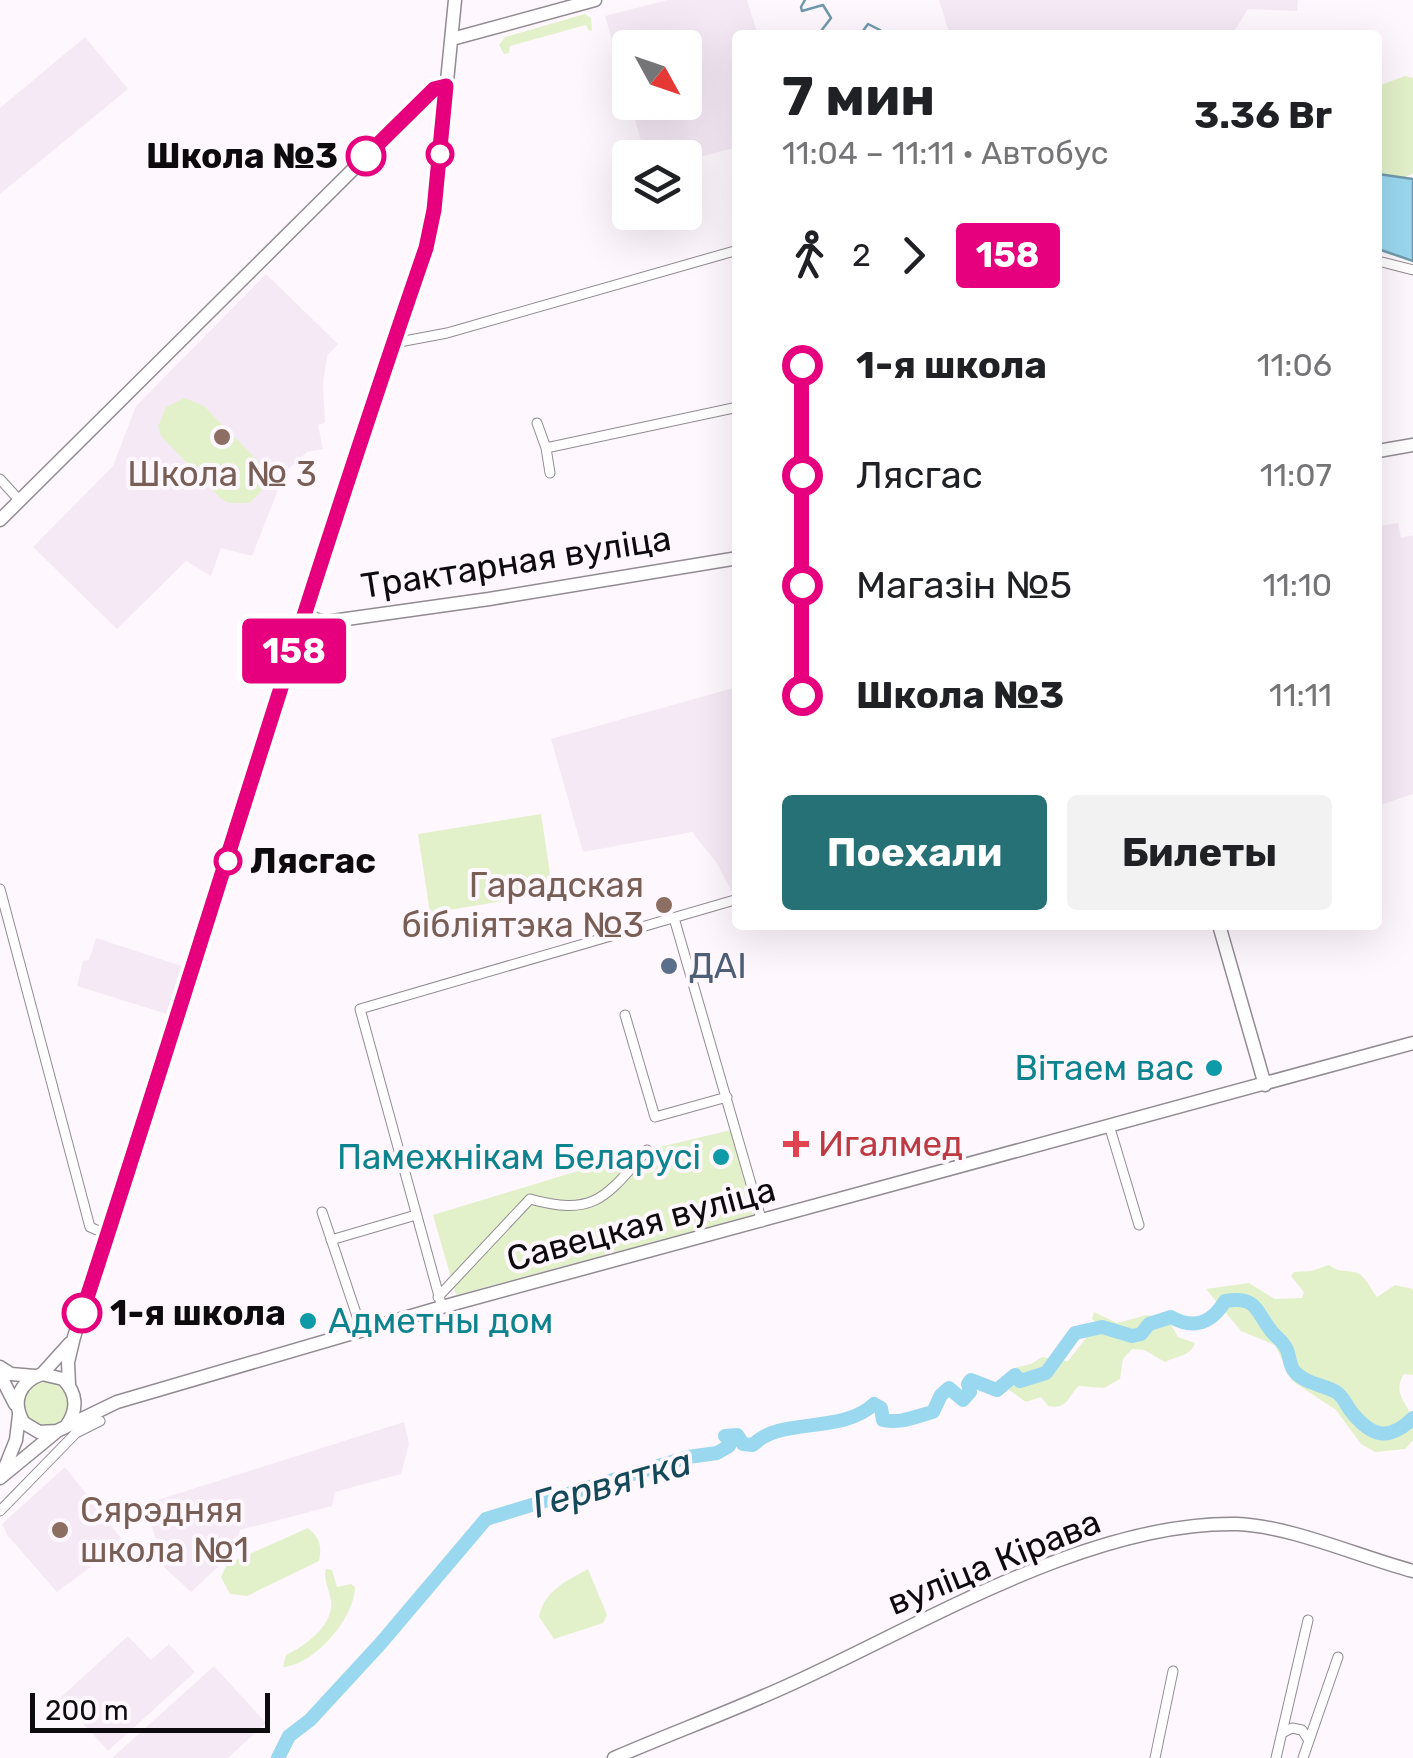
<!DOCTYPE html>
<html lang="ru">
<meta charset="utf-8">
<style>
body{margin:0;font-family:Rubik,sans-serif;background:#f2f2f2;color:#202124;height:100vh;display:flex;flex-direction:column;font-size:38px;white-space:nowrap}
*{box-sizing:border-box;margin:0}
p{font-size:32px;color:#757577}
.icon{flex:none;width:55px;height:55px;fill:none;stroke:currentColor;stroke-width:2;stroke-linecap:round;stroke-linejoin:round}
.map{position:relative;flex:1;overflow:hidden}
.side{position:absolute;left:732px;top:30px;width:650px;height:900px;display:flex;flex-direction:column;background:#fff;border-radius:10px;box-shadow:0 10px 40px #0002}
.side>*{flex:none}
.badge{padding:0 20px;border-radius:8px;font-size:35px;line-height:65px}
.needle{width:65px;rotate:130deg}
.tools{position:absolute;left:612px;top:30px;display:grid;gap:20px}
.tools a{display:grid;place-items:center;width:90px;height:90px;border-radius:10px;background:#fff;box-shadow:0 10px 40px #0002;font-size:50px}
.scale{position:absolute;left:30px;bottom:25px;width:240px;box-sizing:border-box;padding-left:10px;border:5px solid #0d0b0d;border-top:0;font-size:28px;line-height:35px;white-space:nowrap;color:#0d0b0d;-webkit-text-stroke:8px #fef7fe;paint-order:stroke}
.map>.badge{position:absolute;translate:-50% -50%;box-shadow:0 0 0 5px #fff}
.legs{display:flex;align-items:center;gap:15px;height:110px;padding:0 50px;font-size:32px}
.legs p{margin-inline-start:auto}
.head{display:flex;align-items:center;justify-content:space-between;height:170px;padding:0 50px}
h1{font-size:55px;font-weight:700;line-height:75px}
.button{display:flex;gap:20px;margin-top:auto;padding:20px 50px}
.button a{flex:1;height:115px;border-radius:10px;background:#267175;color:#fff;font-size:40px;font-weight:700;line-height:115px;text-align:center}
.button a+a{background:#f2f2f2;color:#202124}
ul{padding:0 50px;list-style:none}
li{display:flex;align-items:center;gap:35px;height:110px;font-size:38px}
li i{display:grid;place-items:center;width:15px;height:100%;margin:0 12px;background:currentColor}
li i::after{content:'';width:25px;height:25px;margin:-12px;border:8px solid;border-radius:50%;background:#fff}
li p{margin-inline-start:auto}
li:first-child i{background:linear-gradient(#0000 50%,currentColor 0)}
li:last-child i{background:linear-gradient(currentColor 50%,#0000 0)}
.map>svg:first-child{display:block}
</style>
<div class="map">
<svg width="1413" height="1758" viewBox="0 0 1413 1758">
<rect width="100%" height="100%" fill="#fef7fe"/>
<path fill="#f6e9f6" d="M668,0H747L758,35H738L737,147L685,161V158L646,157L630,103L685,102V48H630V102L605,16Z
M939,0H1298L1297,11L1248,9L1232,35H950Z
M85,37L128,89L0,194V108Z
M266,274L338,344L327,356L323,384L325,423L318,425L323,449L307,452L285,472L252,556L221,548L211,576L186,561L117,629L33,547L113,466L136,406Z
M1398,523L1401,538L1413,535V794L1378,806V526Z
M737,687V901L716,862L692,832L583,852L551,739Z
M96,938L182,966L167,1014L77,986L83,961L89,960Z
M404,1422L409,1444L401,1474L335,1492L332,1506L240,1530L236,1550L191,1592L164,1567L145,1504Z
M65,1467L124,1542L57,1592L8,1536L2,1524Z
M128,1636L151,1660L169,1644L195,1672L108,1751L60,1698Z
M214,1666L266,1723L228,1758H112Z"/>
<path fill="#e3f1ca" d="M585,14L591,18L592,30L589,31L586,25L510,46L509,53L504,54L499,45L505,37Z
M1405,76L1413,78V173C1401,181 1392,178 1378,174V86Z
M185,398L204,406L264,467V488L250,503H229L220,498L161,436L158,426L166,407Z
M541,814L553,893L430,913L418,834Z
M731,1130L753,1215L456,1295L433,1215L647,1150Z
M1329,1265C1339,1272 1341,1270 1353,1272C1365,1273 1370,1288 1377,1297L1395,1285L1413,1289V1375L1404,1374C1391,1394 1409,1403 1413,1422C1413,1428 1413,1434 1413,1440L1405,1449L1375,1452L1361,1444L1336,1410L1292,1381L1275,1345L1241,1331L1206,1289L1249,1283L1275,1299L1302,1298L1304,1292L1291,1276L1294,1272L1311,1271Z
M1094,1312L1117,1323L1147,1315L1168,1319L1178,1337L1195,1343C1191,1356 1177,1356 1165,1362L1144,1350L1132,1349L1123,1359L1120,1379L1104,1388L1079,1386C1067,1397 1068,1410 1048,1406L1041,1397L1026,1402L1009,1390L1007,1378L1014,1368L1031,1364L1042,1357L1068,1361L1090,1333H1105V1329L1092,1319Z
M24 1404a22 22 0 1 1 44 0a22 22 0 1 1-44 0Z
M308,1528C320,1538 322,1546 319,1561L247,1596L230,1594L221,1577L227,1564Z
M326,1569L332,1570L337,1587L351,1584L355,1587C355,1617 315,1665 283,1667L286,1655C305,1646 334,1625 331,1601C329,1588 323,1580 326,1569Z
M588,1569L607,1615L603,1623L554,1639L539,1617C544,1591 566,1581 588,1569Z"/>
<path fill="#9ad8f0" stroke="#709aac" stroke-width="2.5" d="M1378,174L1413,179V261L1378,249Z"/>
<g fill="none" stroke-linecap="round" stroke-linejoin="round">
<path stroke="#709aac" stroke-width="2.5" d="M805,0L801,7L802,11L823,5L831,18L818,35
M860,35L868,24L880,30V35"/>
<path stroke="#9ad8f0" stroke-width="14" d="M278,1758L289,1736L310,1720L381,1643L486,1519L688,1457L717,1453L729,1446L731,1440L725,1436L737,1435L743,1444L753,1445C781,1416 841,1435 874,1404L881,1408L883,1420C901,1424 916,1416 933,1412L941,1395L949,1388L963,1400L970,1392L968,1384L971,1380L997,1390L1015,1375L1020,1381L1046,1373L1075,1333L1102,1327L1132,1336L1141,1334L1149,1324L1171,1317C1194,1330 1212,1323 1225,1301C1258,1296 1255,1311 1272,1332C1277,1338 1284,1342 1287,1350C1290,1357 1289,1364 1294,1371C1305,1384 1322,1384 1336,1392C1343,1396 1345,1403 1350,1410C1370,1436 1388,1443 1413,1418"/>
<defs>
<path id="street" d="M1378,261L1413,270
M394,343L447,333L738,250
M537,423L546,448L550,473
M546,448L738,407
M0,479L20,501
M0,889L90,1227L108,1235
M674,918L762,1222
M625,1015L655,1117L727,1097
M1109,1125L1139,1225
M322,1212L362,1331
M331,1240L416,1215
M438,1297L530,1199C595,1217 606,1197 647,1150
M442,1307L360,1009L738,899
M0,1511L76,1433L100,1421
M1284,1732L1292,1728L1302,1730L1308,1739
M1155,1758L1173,1671
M1276,1758L1308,1620
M1303,1758L1338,1657"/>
<path id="secondary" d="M452,39L595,0
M1378,451L1413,445
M0,520L434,89L447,87
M304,616L325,622L489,599L738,558
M1219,925L1265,1085
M0,1367L11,1374L35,1376
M42,1374L70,1343
M0,1375L15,1404
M69,1385L68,1362L74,1337C194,974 302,608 426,248L435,203L455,0
M67,1425C78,1409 77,1393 63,1379L42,1374C19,1382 11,1402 24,1423L39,1432L57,1431L117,1402L442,1307L1413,1043
M4,1470L16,1440L19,1415
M0,1478L56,1432
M614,1758C672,1733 732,1711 789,1685C922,1625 1089,1521 1237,1524C1291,1526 1360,1557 1413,1571"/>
</defs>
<use href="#street" stroke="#928b92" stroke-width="11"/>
<use href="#secondary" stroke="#928b92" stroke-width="15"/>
<use href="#street" stroke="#fff" stroke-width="9"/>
<use href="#secondary" stroke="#fff" stroke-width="12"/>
</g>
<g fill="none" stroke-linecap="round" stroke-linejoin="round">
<defs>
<path id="line-1" d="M82,1313C198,958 304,601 426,248L434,210L446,86L434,89L366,156"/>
</defs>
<use href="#line-1" stroke="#fff" stroke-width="22"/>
<use href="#line-1" stroke="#e6007e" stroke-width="15"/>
</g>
<g fill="#fff" stroke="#e6007e" stroke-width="5">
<circle cx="440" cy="154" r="12"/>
<circle cx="366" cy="156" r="18"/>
<circle cx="228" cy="861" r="12"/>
<circle cx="82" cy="1313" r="18"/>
</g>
<g fill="#8d6e63" stroke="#fef7fe" stroke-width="4">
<circle cx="222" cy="437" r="10"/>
<circle cx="664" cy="905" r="10"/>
<circle cx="60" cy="1530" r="10"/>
</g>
<circle fill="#5c6f8a" stroke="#fef7fe" stroke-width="4" cx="669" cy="966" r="10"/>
<g fill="#0f9aa8" stroke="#fef7fe" stroke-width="4">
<circle cx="1214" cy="1068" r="10"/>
<circle cx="721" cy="1157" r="10"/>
<circle cx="308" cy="1321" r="10"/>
</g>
<path fill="#e0444e" stroke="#fef7fe" stroke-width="4" d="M791 1129h10v10h10v10h-10v10h-10v-10h-10v-10h10z"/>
<g text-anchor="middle" stroke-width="8" stroke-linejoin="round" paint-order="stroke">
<g font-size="35" font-weight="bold" fill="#0d0b0d" stroke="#fef7fe" text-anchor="start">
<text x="338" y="168" text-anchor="end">Школа №3</text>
<text x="250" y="873">Лясгас</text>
<text x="110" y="1325">1-я школа</text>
</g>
<g font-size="35" fill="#785e54" stroke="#fef7fe">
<text x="222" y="486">Школа № 3</text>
<text x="644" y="897" text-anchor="end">Гарадская<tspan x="644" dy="40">бібліятэка №3</tspan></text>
<text x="80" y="1522" text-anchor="start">Сярэдняя<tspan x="80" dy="40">школа №1</tspan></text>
</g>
<g font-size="35" fill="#0d0b0d" stroke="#fef7fe">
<text transform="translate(516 562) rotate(-9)" y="12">Трактарная вуліца</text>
<text transform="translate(641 1224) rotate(-15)" y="12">Савецкая вуліца</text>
<text transform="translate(994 1562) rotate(-22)" y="12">вуліца Кірава</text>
</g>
<g font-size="35" fill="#4e5e75" stroke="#fef7fe" text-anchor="start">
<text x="689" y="978">ДАІ</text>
</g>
<g font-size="35" fill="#0d838f" stroke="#fef7fe" text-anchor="end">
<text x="1194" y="1080">Вітаем вас</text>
<text x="701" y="1169">Памежнікам Беларусі</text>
<text x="328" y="1333" text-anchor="start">Адметны дом</text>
</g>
<g font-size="35" fill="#be3a42" stroke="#fef7fe" text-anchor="start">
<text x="818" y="1156">Игалмед</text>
</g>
<g font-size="38" font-style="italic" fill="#14495a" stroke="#fef7fe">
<text transform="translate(612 1483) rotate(-16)" y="13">Гервятка</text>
</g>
</g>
</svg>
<div class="tools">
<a><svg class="needle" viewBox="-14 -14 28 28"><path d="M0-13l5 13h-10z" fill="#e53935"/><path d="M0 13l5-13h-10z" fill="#757577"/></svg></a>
<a><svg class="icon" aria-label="layers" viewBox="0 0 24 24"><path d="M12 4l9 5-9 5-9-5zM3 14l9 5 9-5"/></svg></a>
</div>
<div class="scale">200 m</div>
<b class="badge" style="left:294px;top:651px;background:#e6007e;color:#fff">158</b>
<section class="side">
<div class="head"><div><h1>7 мин</h1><p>11:04 – 11:11 · Автобус</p></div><b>3.36 Br</b></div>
<div class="legs"><svg class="icon" aria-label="walk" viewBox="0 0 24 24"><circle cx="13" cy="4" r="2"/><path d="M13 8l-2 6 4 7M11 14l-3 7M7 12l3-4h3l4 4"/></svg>2<svg class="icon" aria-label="forward" viewBox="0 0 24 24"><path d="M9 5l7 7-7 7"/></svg><b class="badge" style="background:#e6007e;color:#fff">158</b></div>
<ul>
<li><i style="color:#e6007e"></i><b>1-я школа</b><p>11:06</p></li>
<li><i style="color:#e6007e"></i><span>Лясгас</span><p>11:07</p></li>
<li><i style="color:#e6007e"></i><span>Магазін №5</span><p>11:10</p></li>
<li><i style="color:#e6007e"></i><b>Школа №3</b><p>11:11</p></li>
</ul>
<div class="button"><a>Поехали</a><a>Билеты</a></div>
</section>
</div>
